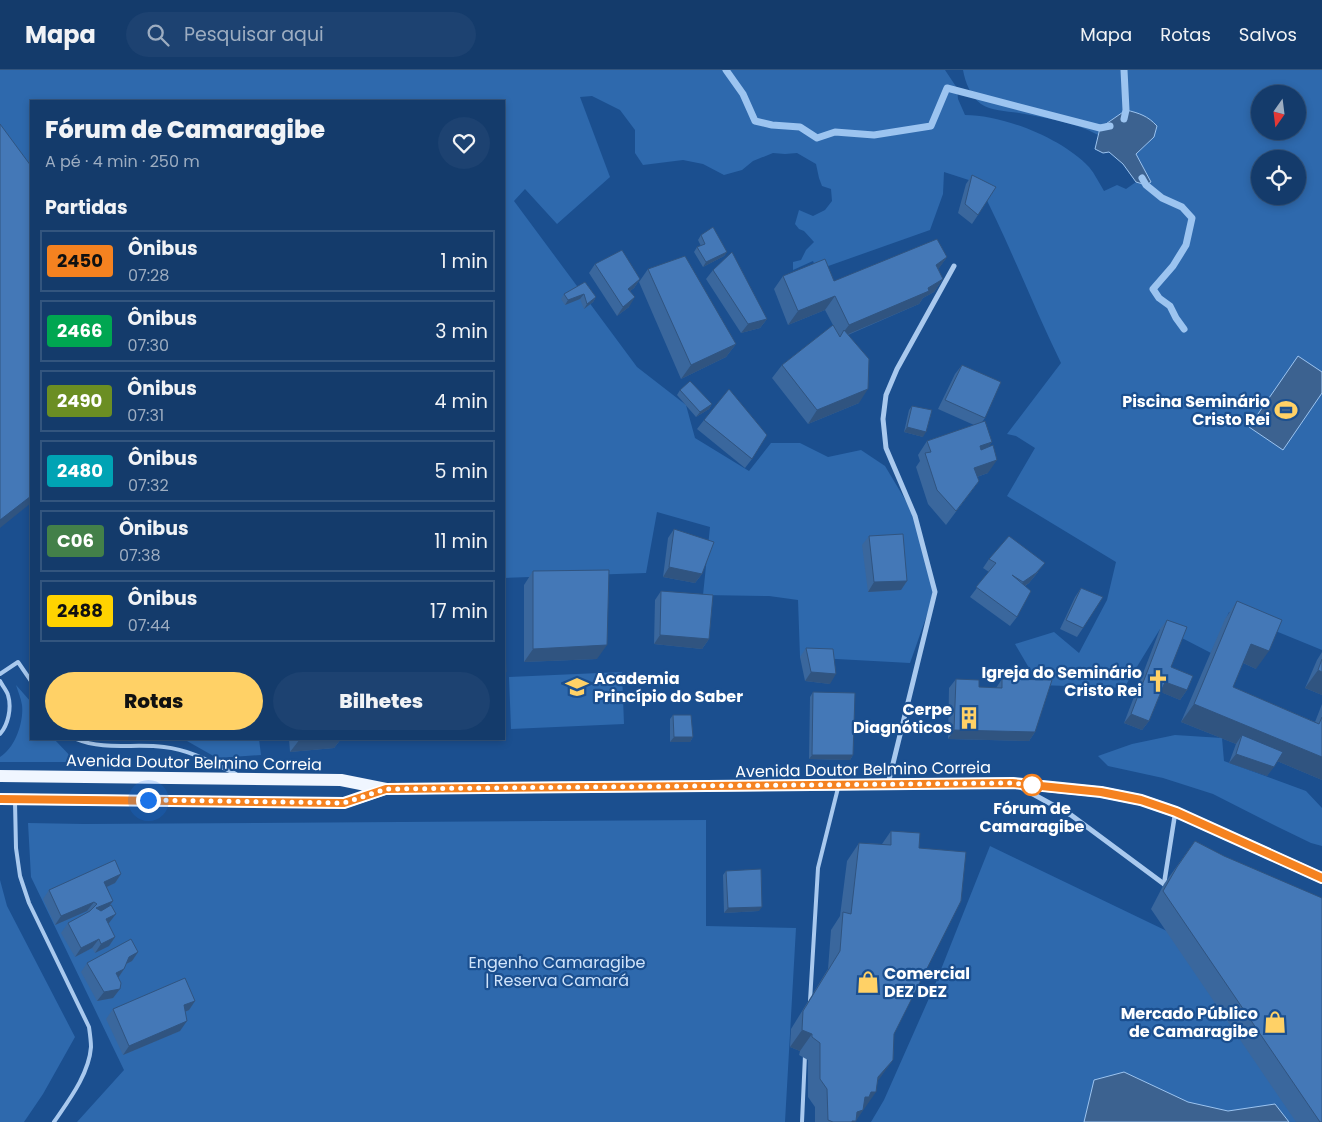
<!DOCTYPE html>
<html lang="pt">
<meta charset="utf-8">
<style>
body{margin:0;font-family:Poppins,sans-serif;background:#1d4271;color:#f1f3f6;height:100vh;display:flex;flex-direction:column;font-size:19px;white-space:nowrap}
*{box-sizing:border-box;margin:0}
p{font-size:16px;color:#9dadc1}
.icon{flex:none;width:28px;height:28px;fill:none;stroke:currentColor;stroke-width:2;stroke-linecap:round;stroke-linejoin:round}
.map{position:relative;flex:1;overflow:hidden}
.side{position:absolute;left:30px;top:30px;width:475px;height:640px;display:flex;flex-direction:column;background:#143b6b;border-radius:0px;box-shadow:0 2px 8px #0003,0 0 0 1px #33557e}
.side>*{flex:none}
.badge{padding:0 10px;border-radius:4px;font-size:18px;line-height:32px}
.needle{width:32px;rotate:194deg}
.fabs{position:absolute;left:1251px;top:15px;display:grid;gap:10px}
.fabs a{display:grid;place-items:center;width:55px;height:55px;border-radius:50%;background:#143b6b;box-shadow:0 2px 8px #0003,0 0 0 1px #33557e;font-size:25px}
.you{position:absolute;width:25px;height:25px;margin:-12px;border:4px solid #fff;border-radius:50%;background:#1a73e8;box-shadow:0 0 0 8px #1a73e833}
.map>.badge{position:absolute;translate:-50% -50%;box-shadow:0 0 0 2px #fff}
h2{padding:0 15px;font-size:19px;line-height:45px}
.round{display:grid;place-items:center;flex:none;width:52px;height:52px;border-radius:26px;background:#1d4271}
.headline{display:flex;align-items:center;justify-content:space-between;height:85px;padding:0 15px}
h1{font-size:24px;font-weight:800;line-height:38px}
.button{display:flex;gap:10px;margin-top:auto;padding:10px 15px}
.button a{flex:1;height:58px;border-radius:30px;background:#ffd166;color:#111;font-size:20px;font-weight:800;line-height:58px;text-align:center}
.button a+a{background:#1d4271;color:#f1f3f6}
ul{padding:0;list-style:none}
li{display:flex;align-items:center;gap:15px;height:62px;margin:0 10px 8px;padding:0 5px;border:2px solid #33557e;border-radius:0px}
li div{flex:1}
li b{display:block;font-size:19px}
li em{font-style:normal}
li .badge{min-width:55px;font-weight:700;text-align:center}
header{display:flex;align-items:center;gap:30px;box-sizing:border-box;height:70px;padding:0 25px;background:#143b6b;border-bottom:1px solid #33557e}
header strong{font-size:24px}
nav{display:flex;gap:28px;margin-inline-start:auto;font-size:18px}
.search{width:350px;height:45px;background:#1d4271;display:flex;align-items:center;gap:12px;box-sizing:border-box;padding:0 18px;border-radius:28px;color:#9dadc1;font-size:19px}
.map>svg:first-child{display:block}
</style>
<header>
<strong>Mapa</strong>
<div class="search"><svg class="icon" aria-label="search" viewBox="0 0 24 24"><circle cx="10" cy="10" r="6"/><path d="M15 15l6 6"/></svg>Pesquisar aqui</div>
<nav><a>Mapa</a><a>Rotas</a><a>Salvos</a></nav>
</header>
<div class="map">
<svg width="1322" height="1052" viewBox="0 0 1322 1052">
<rect width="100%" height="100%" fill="#1b4f8f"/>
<path fill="#2e69ad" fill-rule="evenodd" d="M0,0H945L957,18L958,29L965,45C1004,45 1063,69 1089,97C1095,104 1099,113 1104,121L1117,115L1126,119L1136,112L1146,115L1151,112L1136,84L1154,67L1126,40L1101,57L1098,65C1075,52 1045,48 1019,43C1007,41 991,41 981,34C971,27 965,12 963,0H1322V580L1229,542L1211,583L1180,567L1160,559L1124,618L1039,615L1015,574L1054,562L1079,583L1107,530L1116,492L1007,426L1035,378L1016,366L1007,364L1061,293C1032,234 1009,172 978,113L944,102L943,124L930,160L817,200L813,191L793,200V192L801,190L806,180L814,172L804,161L799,159L795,154L799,140L813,146L825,140L832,131L831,119L822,116L819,108L816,94L797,83L785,84L773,83L753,91L742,100L724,105L703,94L683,90L643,95L635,83V60L620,40L592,26L580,27L610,107L557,154L525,119L514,131L637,297L686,335L695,368L749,401L771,373H800L828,387L861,380L885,396L915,446L935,522L910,593L800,587L798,530L769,526L703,525L710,457L657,442L646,503L504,508V31H31V131L0,88ZM1260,24H1298V61H1260ZM1260,89H1298V126H1260Z
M622,602L624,654L511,659L509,607Z
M16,615L31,632V669H54L76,692H0V687C15,678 24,652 22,635C21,628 18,622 16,615Z
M1175,665L1222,668L1224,691L1306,721L1322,738V776L1311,773L1278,757L1213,724L1163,708L1108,696L1098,686L1132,674Z
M174,669H259L261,685L217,688L187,671Z
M706,750V856L796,858L785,1052H77L124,1000L31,807L28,753L84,754Z
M990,776L1196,875L1322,1052H871L884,1030L934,917Z
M0,810L7,836L75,967L43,1024L24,1052H0Z"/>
<path fill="#3c6290" stroke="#9cc4f0" d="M1126,40C1139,43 1148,46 1157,56L1154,67L1136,84L1151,112L1146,115L1136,112L1123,94L1109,82L1103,83L1095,79L1100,58Z
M1298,286L1322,302V323L1283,380L1249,357Z
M1124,1002L1188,1032L1228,1041L1275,1034L1289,1052H1084L1094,1010Z"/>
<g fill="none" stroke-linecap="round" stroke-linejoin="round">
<path stroke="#9cc4f0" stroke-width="7" d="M726,0L743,24L755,51L772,55L800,57L817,68L835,62L874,65L931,56L947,18L1100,58L1110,56
M1124,49L1126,40L1124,0
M1142,108L1146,115L1162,128L1182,137L1192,148L1186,175L1173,196L1153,219L1159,228L1170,236L1176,248L1184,259"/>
<path stroke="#a9c9ee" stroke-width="4" d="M0,604L18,592L31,611
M0,611C2,615 7,621 8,625C12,638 8,655 0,664
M76,669C105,681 134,673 164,677C191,680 213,693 236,704
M15,732L16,778L20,806L29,833L89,957C90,964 91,971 91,977C89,1004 69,1030 54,1052
M810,931L818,798L838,718
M802,1052L805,985"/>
<path stroke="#a9c9ee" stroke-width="4.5" d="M1164,814L1175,744"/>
<path stroke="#a9c9ee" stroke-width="5" d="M888,714L935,522L915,446L886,378L883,349L886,325L897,299L954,196
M1022,718L1071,745L1164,814L1169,819"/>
<path stroke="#f0f6ff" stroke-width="12" d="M0,706L341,710L386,719L1013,713L1101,722L1141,730L1176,742L1322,808
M0,729L344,733L385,719"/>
</g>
<path fill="#3a679d" d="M972,105L978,145L972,154L958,143L966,114Z
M701,165L727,182L724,186L703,197L694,182L697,177L701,176L698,170Z
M947,187L938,199L943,209L934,222L923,228L919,234L848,265L859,333L808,354L772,308L782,295L833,255L825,240L788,255L774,219L783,206L834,211Z
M595,194L640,209L634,218L630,221L629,237L617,246L589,203Z
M648,199L736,274L726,287L681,309L639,212Z
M713,200L767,249L760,258L741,263L706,209Z
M585,212L596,227L593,232L584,239L580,229L565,235L561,229L564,224Z
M962,295L985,348L982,352L992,372L988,377V403L977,407L979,411L946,455L928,434L916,397L920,391L918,385L927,371L974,355L938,339L955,304Z
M680,320L712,334L709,339L696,347L677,325Z
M912,336L923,367L904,362L909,340Z
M704,350L752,389L745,398L697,359Z
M674,459L702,504L695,513L663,507L668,468Z
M869,466L907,511L901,520L868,522L862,475Z
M989,489L1038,502L1029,513L1025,516L1017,547L1010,556L970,527L989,502L983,498Z
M533,501L597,589L524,592V515Z
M1081,518L1083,558L1077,567L1060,559L1075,527Z
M661,521L709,569L702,579L654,574L655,530Z
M1237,531L1256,599L1243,593L1233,617L1315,652L1322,634V710L1277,691L1267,706L1229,693L1236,674L1181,652L1225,549Z
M1167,550L1171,597L1187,620L1180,630L1161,622L1149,651L1142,660L1124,653L1160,559Z
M806,578L830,614L805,611L800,587Z
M1322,582V625L1305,618L1317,590Z
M956,609L979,617L996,618L1002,609L1035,662L1029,671L948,669L949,618Z
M813,622L853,685L850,690L809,689L810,627Z
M673,645L693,667L690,672H670V649Z
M289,669H341L334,678L290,682Z
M891,761L894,964L893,990L877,1011L863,1039L855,1052H815V1037L808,1027V990L799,985L800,981L790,977L791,959L828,899L831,860L840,846L847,791L859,773L882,774Z
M1195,771L1224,786L1322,1052H1296L1151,839L1164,814Z
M726,801L759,841L724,843L723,805Z
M121,804L115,813L107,817L113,831L109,837V853L108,854L115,867L109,876L95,883L92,878L75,887L61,863L68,853L89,842L87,841L55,855L43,829L49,820Z
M138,882L132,891L126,894L124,899L119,907L120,919L113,928L97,931L81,902L87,893Z
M195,931L189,940L185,942L180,961L123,985L106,949L113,939Z"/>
<path fill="#305480" d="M727,182L724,186L703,197L706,192Z
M947,187L937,201L936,195Z
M640,209L634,218L621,228L628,219Z
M943,209L934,222L923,228L919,234L839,268L849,255L928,218Z
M584,224L580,229L565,235L568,230Z
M835,226L825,240L788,255L798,241Z
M596,227L593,232L584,239L587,234Z
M635,227L629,237L617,246L623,237Z
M767,249L760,258L741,263L748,254Z
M736,274L726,287L681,309L691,295Z
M868,319L859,333L808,354L817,340Z
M712,334L709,339L696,347L700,342Z
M907,357L926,362L923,367L904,362Z
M992,372L982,385L980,376Z
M997,390L988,403L965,411L974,398Z
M31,426V433L0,458V450Z
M1045,493L1029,513L1016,521L1023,512Z
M669,497L702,504L695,513L663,507Z
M907,511L901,520L868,522L874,512Z
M660,565L709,569L702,579L654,574Z
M1251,574L1269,581L1256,599L1239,591Z
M607,575L597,589L524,592L533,579Z
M1318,600L1322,602V625L1305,618Z
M811,602L836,604L830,614L805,611Z
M1165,612L1187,620L1180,630L1158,621Z
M1194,634L1322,687V710L1239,675L1242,665L1236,674L1181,652Z
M1131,644L1149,651L1142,660L1124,653Z
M954,660L1035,662L1029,671L948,669Z
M674,667H693L690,672H670Z
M300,669H341L334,678L290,682Z
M1236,684L1274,697L1267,706L1229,693Z
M812,685H853L850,690L809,689Z
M121,804L115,813L98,821L104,812Z
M113,831L106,840L90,847L96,838Z
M94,832L87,841L55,855L61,846Z
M762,837L759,841L724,843L728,838Z
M116,844L109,853L99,859L106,849Z
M115,867L109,876L95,883L101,874Z
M99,869L92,878L75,887L81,878Z
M138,882L132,891L122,896L129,887Z
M124,899L118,908L116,903Z
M120,919L113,928L97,931L104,922Z
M195,931L189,940L177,945L184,935Z
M187,951L180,961L123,985L129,976Z
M802,960L812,964L800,981L790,977Z
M893,990L880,1008L866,1025L878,1007Z
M871,1022H876L855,1052H850L865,1027Z"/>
<path fill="#4478b7" stroke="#305480" d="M0,54L31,96V426L0,450Z
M972,105L996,117L978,145L965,134Z
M713,157L727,182L706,192L697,177L705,174L701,165Z
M937,169L947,187L936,195L943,209L928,218L929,221L849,255L835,226L798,241L783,206L825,189L834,211Z
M622,180L640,209L628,219L635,227L623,237L595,194Z
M732,182L767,249L748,254L713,200Z
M685,186L736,274L691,295L648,199Z
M585,212L596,227L587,234L584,224L568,230L564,224Z
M833,255L840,267L844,260L869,289L868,319L817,340L782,295Z
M962,295L1001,312L985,348L945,330Z
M690,311L712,334L700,342L680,320Z
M729,319L767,365L752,389L704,350Z
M912,336L932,340L926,362L907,357Z
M985,351L992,372L980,376L981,380L993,375L997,390L974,398L979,411L956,441L937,420L925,383L931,382L927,371Z
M674,459L714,472L702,504L669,497Z
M903,464L907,511L874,512L869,466Z
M1009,466L1045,493L1036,503L1023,512L1012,505L1031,521L1017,547L976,517L996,493L989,489Z
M609,500L607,575L533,579V501Z
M1081,518L1103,527L1083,558L1066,550Z
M661,521L713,525L709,569L660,565Z
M1237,531L1282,550L1269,581L1251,574L1233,617L1319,654L1322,647V687L1194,634Z
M1167,550L1187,557L1171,597L1193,606L1187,620L1165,612L1149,651L1131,644Z
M504,552L506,602H504Z
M806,578L833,579L836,604L811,602Z
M1322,589V602L1318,600Z
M956,609L979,610V617L1002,618V609L1052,610L1035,662L954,660Z
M813,622L855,623L853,685H812Z
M673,645H691L693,667H674Z
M1242,665L1283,682L1274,697L1236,684Z
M891,761L920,763L919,778L966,782L961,831L894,964L893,990L878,1007L876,1022H871L869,1027H865L863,1040L857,1042L856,1051H852V1052H833L828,1050L827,1019L820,1009V973L812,967V964L802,960L803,941L840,881L843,842L851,844L859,773L891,775Z
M1195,771L1224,786L1322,828V1052H1320L1163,821L1177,797Z
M115,790L121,804L104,812L113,831L96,838L101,841L111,835L116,844L106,849L115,867L101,874L99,869L81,878L68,853L90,841L97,834L94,832L61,846L49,820Z
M761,799L762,837L728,838L726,801Z
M131,869L138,882L129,887L124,899L116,903L121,913L120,919L104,922L87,893Z
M185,908L195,931L184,935L187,951L129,976L113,939Z"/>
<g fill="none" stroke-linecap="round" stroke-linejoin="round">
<defs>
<path id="line" d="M0,729L344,733L386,719L1012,713L1101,722L1141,730L1176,742L1322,808"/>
</defs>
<use href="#line" stroke="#fff" stroke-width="11"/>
<use href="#line" stroke="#f58220" stroke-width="8"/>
<path stroke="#fff" stroke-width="5" stroke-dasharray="0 9" d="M148,730L344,733L386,719L1012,713L1032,715"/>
</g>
<defs>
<symbol id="stadium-bare" viewBox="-9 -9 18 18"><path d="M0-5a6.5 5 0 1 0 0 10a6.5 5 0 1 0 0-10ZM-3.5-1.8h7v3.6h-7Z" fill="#ffd166" stroke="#1b4f8f" stroke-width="2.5" paint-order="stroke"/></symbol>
<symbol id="church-bare" viewBox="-9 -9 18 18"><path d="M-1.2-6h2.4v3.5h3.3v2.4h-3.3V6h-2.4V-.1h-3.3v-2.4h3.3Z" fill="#ffd166" stroke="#1b4f8f" stroke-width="2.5" paint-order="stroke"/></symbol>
<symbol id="university-bare" viewBox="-9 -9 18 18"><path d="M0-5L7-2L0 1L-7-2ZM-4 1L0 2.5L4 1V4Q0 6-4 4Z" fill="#ffd166" stroke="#1b4f8f" stroke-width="2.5" paint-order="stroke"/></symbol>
<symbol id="building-bare" viewBox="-9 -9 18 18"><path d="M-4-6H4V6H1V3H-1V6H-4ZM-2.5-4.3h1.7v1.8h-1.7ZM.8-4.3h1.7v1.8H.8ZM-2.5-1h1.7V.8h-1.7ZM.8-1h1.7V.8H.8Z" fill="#ffd166" stroke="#1b4f8f" stroke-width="2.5" paint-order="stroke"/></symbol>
<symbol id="shop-bare" viewBox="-9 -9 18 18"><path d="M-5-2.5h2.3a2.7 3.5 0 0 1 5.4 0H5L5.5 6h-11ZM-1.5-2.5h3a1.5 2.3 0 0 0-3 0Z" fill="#ffd166" stroke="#1b4f8f" stroke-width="2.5" paint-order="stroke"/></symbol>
</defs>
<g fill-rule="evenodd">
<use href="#stadium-bare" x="1270" y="324" width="32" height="32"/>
<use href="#church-bare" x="1142" y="595" width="32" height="32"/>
<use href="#university-bare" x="561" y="601" width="32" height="32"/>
<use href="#building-bare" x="953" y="632" width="32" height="32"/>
<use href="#shop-bare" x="852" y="896" width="32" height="32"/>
<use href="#shop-bare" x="1259" y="936" width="32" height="32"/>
</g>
<circle fill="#fff" stroke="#f58220" stroke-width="2.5" cx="1032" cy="715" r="10"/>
<g text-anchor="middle" stroke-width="4.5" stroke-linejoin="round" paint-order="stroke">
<g font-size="16" font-weight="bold" fill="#fff" stroke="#1b4f8f" text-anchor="end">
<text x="1270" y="337">Piscina Seminário<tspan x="1270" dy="18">Cristo Rei</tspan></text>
<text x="1142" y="608">Igreja do Seminário<tspan x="1142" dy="18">Cristo Rei</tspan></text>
<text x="594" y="614" text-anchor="start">Academia<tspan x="594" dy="18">Princípio do Saber</tspan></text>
<text x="952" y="645">Cerpe<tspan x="952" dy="18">Diagnóticos</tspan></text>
<text x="884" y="909" text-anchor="start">Comercial<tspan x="884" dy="18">DEZ DEZ</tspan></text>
<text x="1258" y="949">Mercado Público<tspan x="1258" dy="18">de Camaragibe</tspan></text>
</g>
<g font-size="16" fill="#fff" stroke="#1b4f8f">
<text transform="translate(194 692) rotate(1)" y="6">Avenida Doutor Belmino Correia</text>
<text transform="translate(863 699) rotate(-1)" y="6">Avenida Doutor Belmino Correia</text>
</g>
<g font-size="16" font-weight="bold" fill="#fff" stroke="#1b4f8f">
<text x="1032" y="744">Fórum de<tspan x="1032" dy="18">Camaragibe</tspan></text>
</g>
<g font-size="16" fill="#cfe3fa" stroke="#1b4f8f">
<text x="557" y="898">Engenho Camaragibe<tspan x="557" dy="18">| Reserva Camará</tspan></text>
</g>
</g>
</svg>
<div class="fabs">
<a><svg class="needle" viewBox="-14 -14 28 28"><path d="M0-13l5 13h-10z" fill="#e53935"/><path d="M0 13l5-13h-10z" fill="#9dadc1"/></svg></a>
<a><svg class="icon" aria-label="locate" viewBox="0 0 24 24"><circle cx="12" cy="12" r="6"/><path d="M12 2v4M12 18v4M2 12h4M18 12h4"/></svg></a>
</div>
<div class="you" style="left:148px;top:730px"></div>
<section class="side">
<div class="headline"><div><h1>Fórum de Camaragibe</h1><p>A pé · 4 min · 250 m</p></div><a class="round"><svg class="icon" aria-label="heart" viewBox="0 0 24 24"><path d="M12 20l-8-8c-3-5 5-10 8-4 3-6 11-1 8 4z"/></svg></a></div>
<h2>Partidas</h2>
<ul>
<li><span class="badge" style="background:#f58220;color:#111">2450</span><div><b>Ônibus</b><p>07:28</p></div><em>1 min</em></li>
<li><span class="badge" style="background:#00a651;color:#fff">2466</span><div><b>Ônibus</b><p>07:30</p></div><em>3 min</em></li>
<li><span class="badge" style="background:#6b8e23;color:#fff">2490</span><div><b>Ônibus</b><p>07:31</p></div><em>4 min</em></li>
<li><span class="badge" style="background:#00a3b4;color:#fff">2480</span><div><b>Ônibus</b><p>07:32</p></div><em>5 min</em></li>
<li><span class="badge" style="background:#438049;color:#fff">C06</span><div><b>Ônibus</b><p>07:38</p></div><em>11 min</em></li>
<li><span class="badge" style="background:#ffd300;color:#111">2488</span><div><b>Ônibus</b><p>07:44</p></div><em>17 min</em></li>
</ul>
<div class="button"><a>Rotas</a><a>Bilhetes</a></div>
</section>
</div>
